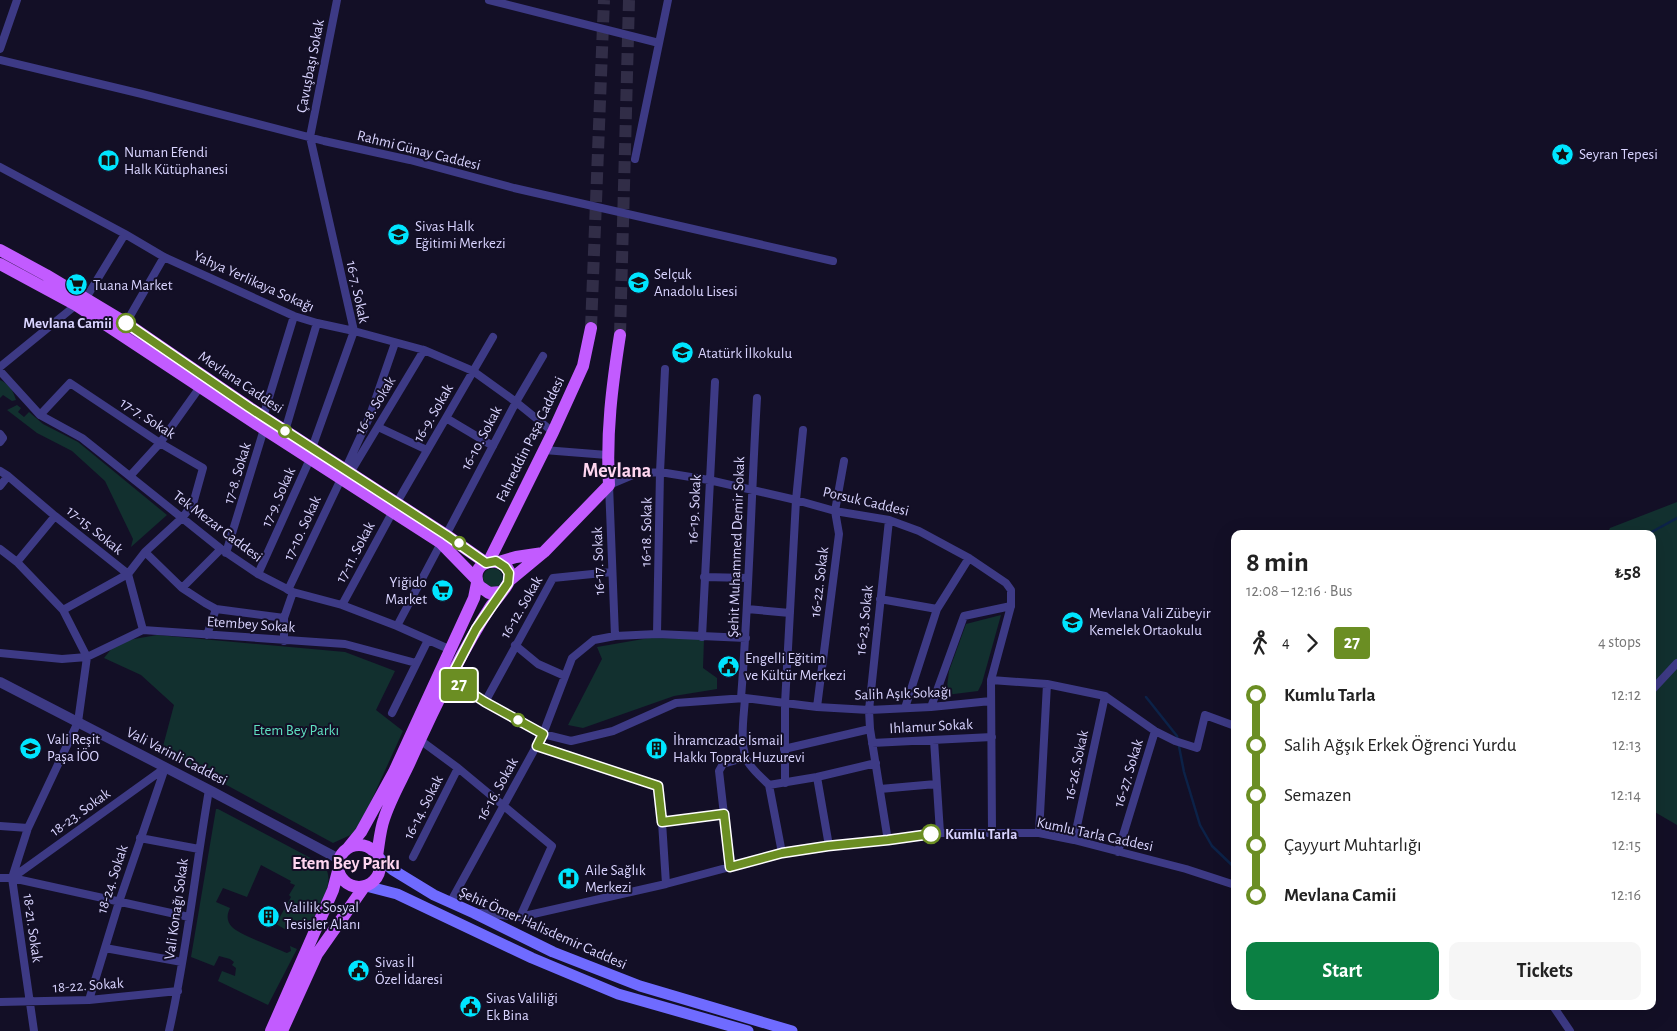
<!DOCTYPE html>
<meta charset="utf-8">
<style>
body{margin:0;font-family:"Alegreya Sans",sans-serif;background:#f6f6f6;color:#222;height:100vh;display:flex;flex-direction:column;font-size:19px;white-space:nowrap}
*{box-sizing:border-box;margin:0}
p{font-size:16px;color:#767676}
.icon{flex:none;width:28px;height:28px;fill:none;stroke:currentColor;stroke-width:2;stroke-linecap:round;stroke-linejoin:round}
.map{position:relative;flex:1;overflow:hidden}
.drawer{position:absolute;left:1231px;top:530px;width:425px;height:480px;display:flex;flex-direction:column;background:#fff;border-radius:10px;box-shadow:0 5px 20px #0002}
.drawer>*{flex:none}
.badge{padding:0 10px;border-radius:4px;font-size:18px;line-height:32px}
.map>.badge{position:absolute;translate:-50% -50%;box-shadow:0 0 0 2px #fff}
.legs{display:flex;align-items:center;gap:8px;height:55px;padding:0 15px;font-size:16px}
.legs p{margin-inline-start:auto}
.head{display:flex;align-items:center;justify-content:space-between;height:85px;padding:0 15px}
h1{font-size:28px;font-weight:700;line-height:38px}
.cta{display:flex;gap:10px;margin-top:auto;padding:10px 15px}
.cta a{flex:1;height:58px;border-radius:10px;background:#0b8043;color:#fff;font-size:20px;font-weight:700;line-height:58px;text-align:center}
.cta a+a{background:#f6f6f6;color:#222}
ul{padding:0 15px;list-style:none}
li{display:flex;align-items:center;gap:18px;height:50px;font-size:19px}
li i{display:grid;place-items:center;width:8px;height:100%;margin:0 6px;background:currentColor}
li i::after{content:'';width:12px;height:12px;margin:-6px;border:4px solid;border-radius:50%;background:#fff}
li p{margin-inline-start:auto}
li:first-child i{background:linear-gradient(#0000 50%,currentColor 0)}
li:last-child i{background:linear-gradient(currentColor 50%,#0000 0)}
.map>svg:first-child{display:block}
</style>
<div class="map">
<svg width="1677" height="1031" viewBox="0 0 1677 1031">
<rect width="100%" height="100%" fill="#130f26"/>
<path fill="#12302f" d="M0,380C9,384 13,390 16,400L12,401L3,395L0,398Z
M17,405L21,408L18,412L24,417L29,412L43,424L78,442L167,515L131,547L133,539L105,481L72,451L37,433L7,410Z
M1677,502V825L1653,811L1652,534H1607L1610,528Z
M483 578a10 10 0 1 1 20 0a10 10 0 1 1-20 0Z
M1001,615L982,683L978,691L946,695L949,671L966,624Z
M157,635L345,652L395,671L376,710L403,731L357,832L333,843L162,750L174,705L141,675L104,658L117,642Z
M649,638L704,639L703,668L717,678V689L674,696L583,728L568,725L602,659L597,647Z
M216,809H218L322,864C340,879 315,914 307,930L294,922L288,931L276,924L291,897L289,895L295,885L290,883L291,881L261,865L247,897L223,888L216,902L230,908C227,914 226,921 232,927C238,934 276,948 287,953L291,951L290,946L297,949L268,1005L218,981L222,971L235,976L236,968L232,965L234,962L230,959L219,956L214,966L191,957Z"/>
<g fill="none" stroke-linecap="round" stroke-linejoin="round">
<path stroke="#0c2248" stroke-width="2.5" d="M1648,534L1677,518
M1146,697L1177,736L1184,772L1200,825L1212,846L1235,868"/>
<path stroke="#312d47" stroke-width="12" stroke-dasharray="12 6" stroke-linecap="butt" d="M591,328L604,0
M620,335L629,0"/>
<path stroke="#3d3a85" stroke-width="8" d="M489,0L659,43
M0,49L17,0
M0,60L142,94L324,141L410,160L514,188L833,261
M635,159L668,0
M0,167L125,234L164,257L294,316L317,323L354,331L424,350L473,371L516,402L553,432
M86,298L125,234
M126,323L164,257
M0,367L76,305
M0,371L40,415L82,438L221,549L258,574L293,592L342,605L397,626L451,650
M40,415L70,383L160,443L203,468L193,504L182,518L145,552L128,574L63,610
M263,417L294,316
M446,418L493,446
M378,427L427,450
M285,431L317,323
M0,434L3,438L0,442
M312,448L354,331L310,137L337,0
M544,450L607,455
M345,470L369,418L395,343
M0,471L8,476L55,516L128,574L143,630
M350,473L424,350
M130,476L160,443L200,387
M0,486L8,476
M396,504L493,337
M446,535L516,402L543,356
M0,549L17,562L63,610L87,657L78,722L28,828L12,878L34,1031
M145,552L182,588L205,603L216,609L284,618
M226,553L264,429
M17,562L55,516
M258,574L310,459
M704,577L748,578
M182,588L221,549
M288,590L341,479
M880,599L937,609
M342,605L392,513
M747,609L790,613
M397,626L441,543
M657,634L660,472L665,369
M207,635L216,609
M615,636L609,485L635,474L660,472L709,480L796,500L835,511L889,520L919,531L969,558L1006,583L1011,590V606L991,680L992,832
M702,637L715,382
M284,641V618L293,592
M515,645L538,664L565,676
M0,653L62,659L87,657L143,630L345,644L416,663
M450,679L485,702L543,734L571,741L613,731L676,703L745,698L817,707L869,710L931,707L991,701
M991,680L1047,684L1105,696L1155,731L1175,741L1197,748L1205,715L1235,726
M1652,690L1677,663
M741,698C749,598 751,498 757,398
M745,698C744,716 738,750 750,765C755,772 763,779 769,785L817,777L876,763
M485,702L553,578L612,572
M817,707L839,534L835,511L844,461
M931,707L964,616L1011,606
M905,708L937,609L969,558
M392,713L428,640
M420,740L458,768L552,846L520,917
M934,740L940,833
M872,743L992,737
M537,745L658,785L662,822L666,884
M784,749L870,729
M817,777L829,846
M785,783V704L796,500L803,430
M769,785L782,853
M880,789L936,784
M662,822L724,813
M0,826L28,828
M1039,833L1047,684
M140,838L199,849
M1074,840L1105,696
M888,841L870,729L869,710L889,520
M1118,852L1155,731
M413,857L458,768
M730,867L719,771L723,764L746,757
M0,878H12L189,917
M12,878L165,768
M450,903L543,734L572,658L594,640L615,636L657,634L746,638
M481,913L520,917L666,884L782,853L829,846L888,841L940,833H1039L1074,840L1186,869L1235,885
M105,948L182,962
M89,1000L119,902L165,768
M0,1002L89,1000L178,991
M1553,1006L1570,1031
M169,1031C187,952 195,870 209,790"/>
<path stroke="#3d3a85" stroke-width="10" d="M0,682L213,792L339,859"/>
<path stroke="#6f6bff" stroke-width="11" d="M378,857L393,870L434,895L474,913L553,952L640,986L792,1031
M366,886L397,894L532,958L618,994L748,1031"/>
<path stroke="#c25bff" stroke-width="12" d="M0,250L46,275L126,323L250,408L446,535L486,563
M0,264L76,305L264,429L441,543L477,580
M489,561L553,432L583,366L591,328
M499,562L516,557L543,553
M509,581L544,552L609,485C606,433 612,386 620,335
M338 866a21 21 0 1 1 42 0a21 21 0 1 1-42 0Z
M348,848L361,832L394,772L474,598L477,583
M377,856C379,844 380,830 384,819C390,800 401,781 409,764C433,710 459,655 491,606C496,600 507,587 509,581C516,553 465,556 479,586L489,593L501,592
M271,1031L333,890L338,871
M282,1031L317,954L364,887"/>
</g>
<g fill="none" stroke-linecap="round" stroke-linejoin="round">
<defs>
<path id="line-1" d="M126,323L250,408L446,535L486,563L496,561L505,567L509,573L508,583L476,629L450,679L485,702L543,734L537,746L658,786L662,822L724,814L730,867L782,853L828,846L888,840L931,834"/>
</defs>
<use href="#line-1" stroke="#fff" stroke-width="11"/>
<use href="#line-1" stroke="#6b8e23" stroke-width="8"/>
</g>
<defs>
<symbol id="sight-disc" viewBox="-11 -11 22 22"><circle r="9.5" fill="#00e5ff" stroke="#130f26"/><path d="M0-6L1.8-2.2L6-1.7L2.9 1.2L3.7 5.4L0 3.3L-3.7 5.4L-2.9 1.2L-6-1.7L-1.8-2.2Z" fill="#111"/></symbol>
<symbol id="library-disc" viewBox="-11 -11 22 22"><circle r="9.5" fill="#00e5ff" stroke="#130f26"/><path d="M-6-4Q-3-5.5-.7-3.5V5Q-3 3-6 4ZM6-4Q3-5.5 .7-3.5V5Q3 3 6 4Z" fill="#111"/></symbol>
<symbol id="school-disc" viewBox="-11 -11 22 22"><circle r="9.5" fill="#00e5ff" stroke="#130f26"/><path d="M0-5L7-2L0 1L-7-2ZM-4 1L0 2.5L4 1V4Q0 6-4 4Z" fill="#111"/></symbol>
<symbol id="supermarket-disc" viewBox="-11 -11 22 22"><circle r="9.5" fill="#00e5ff" stroke="#130f26"/><path d="M-6-5.5h2.5l.6 2H6L4.5 2H-2.5L-4.4-4H-6ZM-1.5 3.2a1.3 1.3 0 1 0 .1 0ZM3 3.2a1.3 1.3 0 1 0 .1 0Z" fill="#111"/></symbol>
<symbol id="civic-disc" viewBox="-11 -11 22 22"><circle r="9.5" fill="#00e5ff" stroke="#130f26"/><path d="M-.6-6.5H3V-4.5H.6V-3L4-1V1h2V6H-6V1h2V-1L-.6-3ZM-1.2 2.5V6h2.4V2.5Z" fill="#111"/></symbol>
<symbol id="building-disc" viewBox="-11 -11 22 22"><circle r="9.5" fill="#00e5ff" stroke="#130f26"/><path d="M-4-6H4V6H1V3H-1V6H-4ZM-2.5-4.3h1.7v1.8h-1.7ZM.8-4.3h1.7v1.8H.8ZM-2.5-1h1.7V.8h-1.7ZM.8-1h1.7V.8H.8Z" fill="#111"/></symbol>
<symbol id="hospital-disc" viewBox="-11 -11 22 22"><circle r="9.5" fill="#00e5ff" stroke="#130f26"/><path d="M-5-5h3v3.5h4V-5h3V5h-3V1.5h-4V5h-3Z" fill="#111"/></symbol>
</defs>
<g fill-rule="evenodd">
<use href="#sight-disc" x="1550" y="142" width="25" height="25"/>
<use href="#library-disc" x="96" y="148" width="25" height="25"/>
<use href="#school-disc" x="386" y="222" width="25" height="25"/>
<use href="#school-disc" x="626" y="270" width="25" height="25"/>
<use href="#supermarket-disc" x="64" y="272" width="25" height="25"/>
<use href="#school-disc" x="670" y="340" width="25" height="25"/>
<use href="#supermarket-disc" x="430" y="578" width="25" height="25"/>
<use href="#school-disc" x="1060" y="610" width="25" height="25"/>
<use href="#civic-disc" x="716" y="654" width="25" height="25"/>
<use href="#school-disc" x="18" y="736" width="25" height="25"/>
<use href="#building-disc" x="644" y="736" width="25" height="25"/>
<use href="#hospital-disc" x="556" y="866" width="25" height="25"/>
<use href="#building-disc" x="256" y="904" width="25" height="25"/>
<use href="#civic-disc" x="346" y="958" width="25" height="25"/>
<use href="#civic-disc" x="458" y="994" width="25" height="25"/>
</g>
<g fill="#fff" stroke="#6b8e23" stroke-width="2.5">
<circle cx="126" cy="323" r="9"/>
<circle cx="285" cy="431" r="6"/>
<circle cx="459" cy="543" r="6"/>
<circle cx="518" cy="720" r="6"/>
<circle cx="931" cy="834" r="9"/>
</g>
<g text-anchor="middle" stroke-width="4" stroke-linejoin="round" paint-order="stroke">
<g font-size="15" fill="#d9d4ff" stroke="#130f26">
<text transform="translate(310 66) rotate(-79)" y="5">Çavuşbaşı Sokak</text>
<text transform="translate(419 150) rotate(14)" y="5">Rahmi Günay Caddesi</text>
<text transform="translate(254 281) rotate(24)" y="5">Yahya Yerlikaya Sokağı</text>
<text transform="translate(358 292) rotate(78)" y="5">16-7. Sokak</text>
<text transform="translate(241 382) rotate(34)" y="5">Mevlana Caddesi</text>
<text transform="translate(375 405) rotate(-59)" y="5">16-8. Sokak</text>
<text transform="translate(433 413) rotate(-60)" y="5">16-9. Sokak</text>
<text transform="translate(148 418) rotate(33)" y="5">17-7. Sokak</text>
<text transform="translate(481 438) rotate(-62)" y="5">16-10. Sokak</text>
<text transform="translate(530 439) rotate(-64)" y="5">Fahreddin Paşa Caddesi</text>
<text transform="translate(237 473) rotate(-73)" y="5">17-8. Sokak</text>
<text transform="translate(278 497) rotate(-66)" y="5">17-9. Sokak</text>
<text transform="translate(866 501) rotate(13)" y="5">Porsuk Caddesi</text>
<text transform="translate(694 509) rotate(-87)" y="5">16-19. Sokak</text>
<text transform="translate(218 526) rotate(37)" y="5">Tek Mezar Caddesi</text>
<text transform="translate(302 528) rotate(-65)" y="5">17-10. Sokak</text>
<text transform="translate(95 530) rotate(39)" y="5">17-15. Sokak</text>
<text transform="translate(646 532) rotate(-89)" y="5">16-18. Sokak</text>
<text transform="translate(736 547) rotate(-88)" y="5">Şehit Muhammed Demir Sokak</text>
<text transform="translate(355 552) rotate(-62)" y="5">17-11. Sokak</text>
<text transform="translate(598 561) rotate(-92)" y="5">16-17. Sokak</text>
<text transform="translate(819 582) rotate(-83)" y="5">16-22. Sokak</text>
<text transform="translate(521 607) rotate(-60)" y="5">16-12. Sokak</text>
<text transform="translate(864 620) rotate(-84)" y="5">16-23. Sokak</text>
<text transform="translate(251 624) rotate(4)" y="5">Etembey Sokak</text>
<text transform="translate(903 693) rotate(-2)" y="5">Salih Aşık Sokağı</text>
<text transform="translate(931 726) rotate(-3)" y="5">Ihlamur Sokak</text>
<text transform="translate(177 756) rotate(27)" y="5">Vali Varinli Caddesi</text>
<text transform="translate(1076 765) rotate(-78)" y="5">16-26. Sokak</text>
<text transform="translate(1128 773) rotate(-73)" y="5">16-27. Sokak</text>
<text transform="translate(497 789) rotate(-61)" y="5">16-16. Sokak</text>
<text transform="translate(423 807) rotate(-63)" y="5">16-14. Sokak</text>
<text transform="translate(80 812) rotate(-36)" y="5">18-23. Sokak</text>
<text transform="translate(1095 834) rotate(12)" y="5">Kumlu Tarla Caddesi</text>
<text transform="translate(112 879) rotate(-72)" y="5">18-24. Sokak</text>
<text transform="translate(176 909) rotate(-82)" y="5">Vali Konağı Sokak</text>
<text transform="translate(33 928) rotate(82)" y="5">18-21. Sokak</text>
<text transform="translate(543 928) rotate(24)" y="5">Şehit Ömer Halisdemir Caddesi</text>
<text transform="translate(88 985) rotate(-4)" y="5">18-22. Sokak</text>
</g>
<g font-size="15" fill="#d9d4ff" stroke="#130f26" text-anchor="start">
<text x="124" y="157">Numan Efendi<tspan x="124" dy="17">Halk Kütüphanesi</tspan></text>
<text x="1579" y="159">Seyran Tepesi</text>
<text x="415" y="231">Sivas Halk<tspan x="415" dy="17">Eğitimi Merkezi</tspan></text>
<text x="654" y="279">Selçuk<tspan x="654" dy="17">Anadolu Lisesi</tspan></text>
<text x="93" y="290">Tuana Market</text>
<text x="698" y="358">Atatürk İlkokulu</text>
<text x="427" y="587" text-anchor="end">Yiğido<tspan x="427" dy="17">Market</tspan></text>
<text x="1089" y="618">Mevlana Vali Zübeyir<tspan x="1089" dy="17">Kemelek Ortaokulu</tspan></text>
<text x="745" y="663">Engelli Eğitim<tspan x="745" dy="17">ve Kültür Merkezi</tspan></text>
<text x="47" y="744">Vali Reşit<tspan x="47" dy="17">Paşa İÖO</tspan></text>
<text x="673" y="745">İhramcızade İsmail<tspan x="673" dy="17">Hakkı Toprak Huzurevi</tspan></text>
<text x="585" y="875">Aile Sağlık<tspan x="585" dy="17">Merkezi</tspan></text>
<text x="284" y="912">Valilik Sosyal<tspan x="284" dy="17">Tesisler Alanı</tspan></text>
<text x="375" y="967">Sivas İl<tspan x="375" dy="17">Özel İdaresi</tspan></text>
<text x="486" y="1003">Sivas Valiliği<tspan x="486" dy="17">Ek Bina</tspan></text>
</g>
<g font-size="15" font-weight="bold" fill="#d9d4ff" stroke="#130f26" text-anchor="end">
<text x="112" y="328">Mevlana Camii</text>
<text x="945" y="839" text-anchor="start">Kumlu Tarla</text>
</g>
<g font-size="15" fill="#5fe0c0" stroke="#130f26">
<text x="296" y="735">Etem Bey Parkı</text>
</g>
<g font-size="18" font-weight="bold" fill="#ffd6f0" stroke="#130f26">
<text x="346" y="869">Etem Bey Parkı</text>
</g>
<g font-size="20" font-weight="bold" fill="#ffd6f0" stroke="#130f26">
<text x="617" y="477">Mevlana</text>
</g>
</g>
</svg>
<b class="badge" style="left:459px;top:685px;background:#6b8e23;color:#fff">27</b>
<section class="drawer">
<div class="head"><div><h1>8 min</h1><p>12:08 – 12:16 · Bus</p></div><b>₺58</b></div>
<div class="legs"><svg class="icon" aria-label="walk" viewBox="0 0 24 24"><circle cx="13" cy="4" r="2"/><path d="M13 8l-2 6 4 7M11 14l-3 7M7 12l3-4h3l4 4"/></svg>4<svg class="icon" aria-label="forward" viewBox="0 0 24 24"><path d="M9 5l7 7-7 7"/></svg><b class="badge" style="background:#6b8e23;color:#fff">27</b><p>4 stops</p></div>
<ul>
<li><i style="color:#6b8e23"></i><b>Kumlu Tarla</b><p>12:12</p></li>
<li><i style="color:#6b8e23"></i><span>Salih Ağşık Erkek Öğrenci Yurdu</span><p>12:13</p></li>
<li><i style="color:#6b8e23"></i><span>Semazen</span><p>12:14</p></li>
<li><i style="color:#6b8e23"></i><span>Çayyurt Muhtarlığı</span><p>12:15</p></li>
<li><i style="color:#6b8e23"></i><b>Mevlana Camii</b><p>12:16</p></li>
</ul>
<div class="cta"><a>Start</a><a>Tickets</a></div>
</section>
</div>
